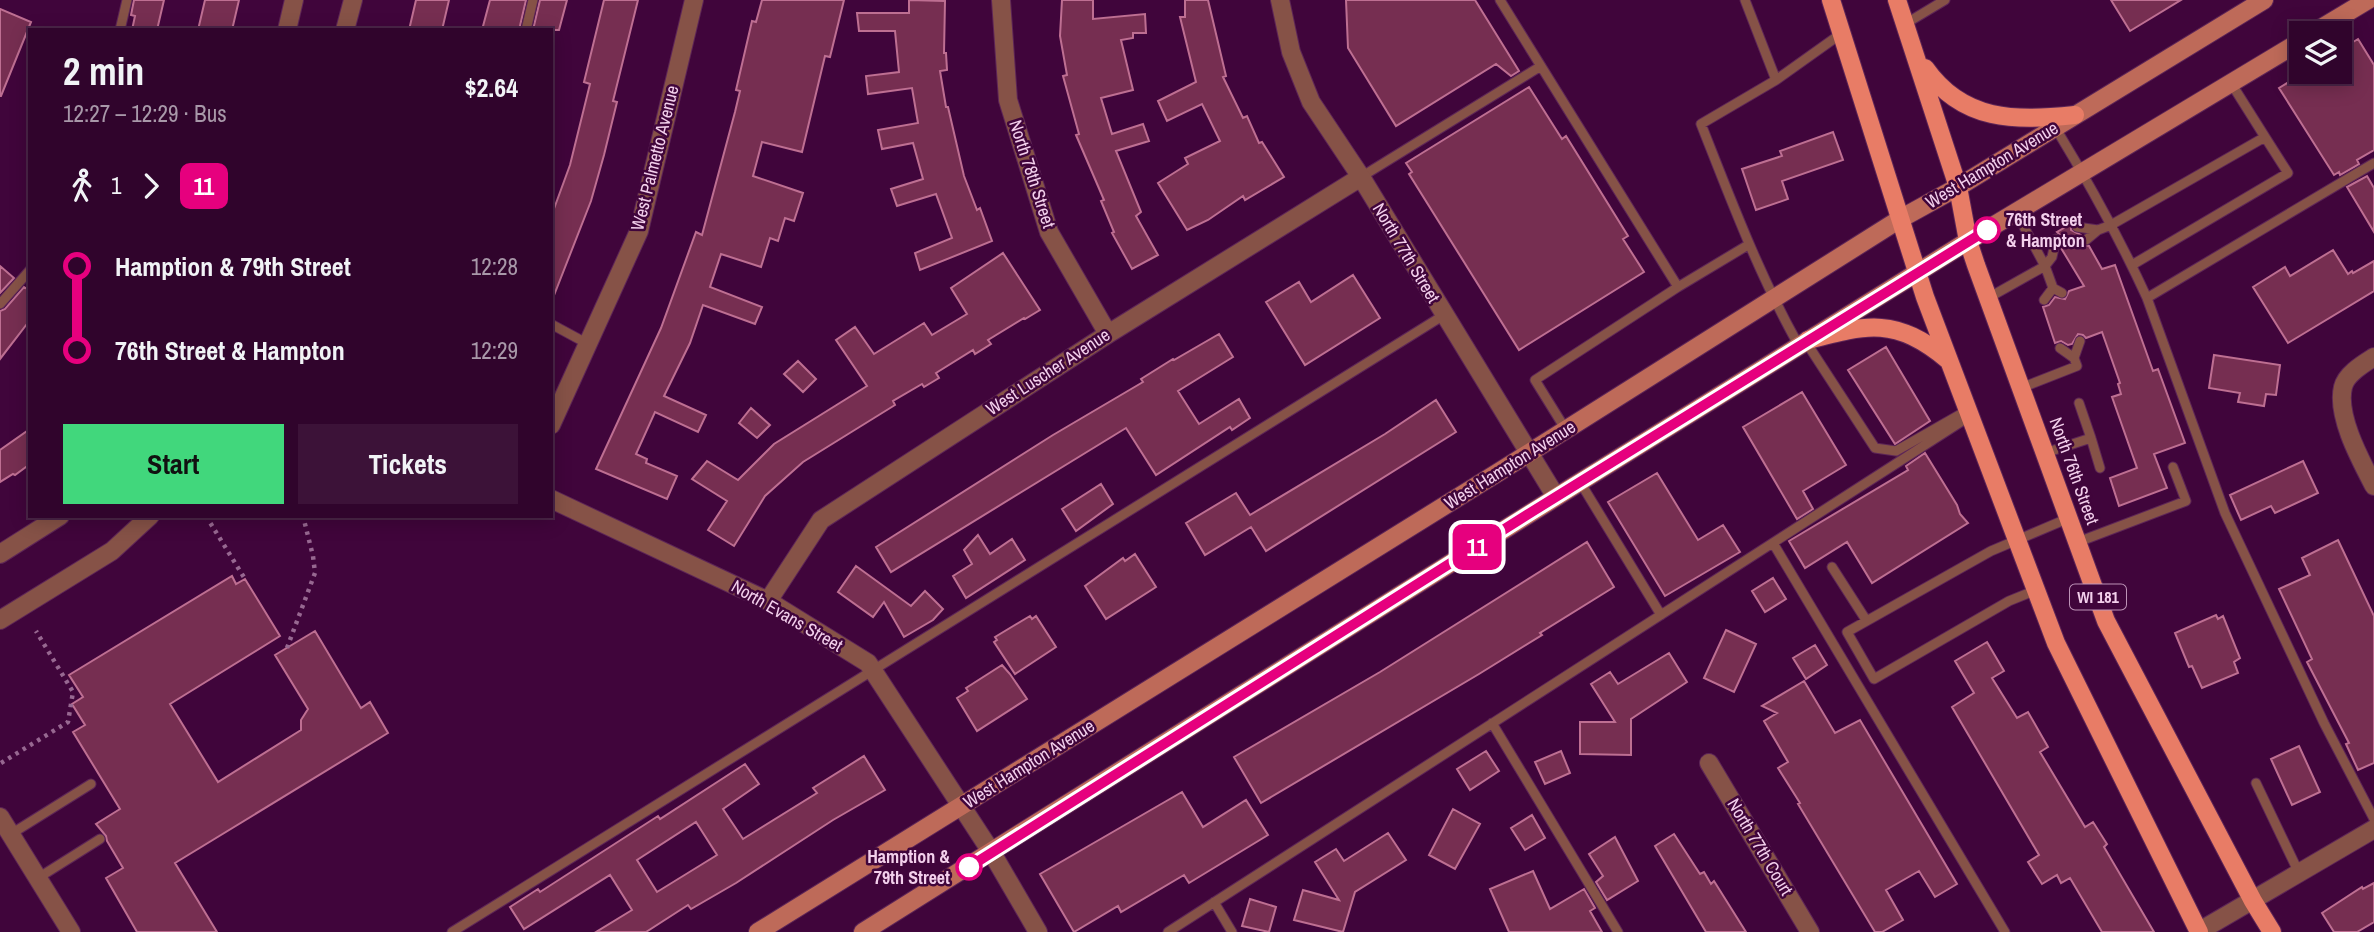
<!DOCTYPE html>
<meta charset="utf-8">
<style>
body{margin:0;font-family:"Archivo Narrow",sans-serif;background:#3c1238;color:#f1f3f6;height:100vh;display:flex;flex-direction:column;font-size:26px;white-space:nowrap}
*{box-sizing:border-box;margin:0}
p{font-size:23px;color:#a898a9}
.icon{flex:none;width:38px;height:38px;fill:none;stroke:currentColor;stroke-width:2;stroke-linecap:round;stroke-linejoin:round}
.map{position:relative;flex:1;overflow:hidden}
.panel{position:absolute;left:28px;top:28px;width:525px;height:490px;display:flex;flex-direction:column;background:#30042c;border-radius:0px;box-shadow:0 4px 18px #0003,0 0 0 2px #4b2548}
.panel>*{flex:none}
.badge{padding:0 14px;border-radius:10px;font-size:24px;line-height:46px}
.tools{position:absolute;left:2289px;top:21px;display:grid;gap:14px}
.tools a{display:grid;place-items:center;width:63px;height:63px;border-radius:0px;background:#30042c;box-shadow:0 4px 18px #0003,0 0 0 2px #4b2548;font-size:35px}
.map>.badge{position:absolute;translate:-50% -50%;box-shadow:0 0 0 4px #fff}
.legs{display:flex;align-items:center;gap:10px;height:77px;padding:0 35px;font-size:23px}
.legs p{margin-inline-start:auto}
.overview{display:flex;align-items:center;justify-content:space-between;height:119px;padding:0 35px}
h1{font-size:38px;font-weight:800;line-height:52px}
.primary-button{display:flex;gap:14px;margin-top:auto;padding:14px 35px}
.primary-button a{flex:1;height:80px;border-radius:0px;background:#41d77c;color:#111;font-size:28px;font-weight:800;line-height:80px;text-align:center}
.primary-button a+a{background:#3c1238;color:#f1f3f6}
ul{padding:0 35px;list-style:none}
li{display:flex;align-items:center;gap:24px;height:84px;font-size:26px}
li i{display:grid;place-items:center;width:10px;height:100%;margin:0 9px;background:currentColor}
li i::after{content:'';width:18px;height:18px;margin:-9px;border:5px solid;border-radius:50%;background:#30042c}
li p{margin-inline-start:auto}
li:first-child i{background:linear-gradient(#0000 50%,currentColor 0)}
li:last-child i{background:linear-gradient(currentColor 50%,#0000 0)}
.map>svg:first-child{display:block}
</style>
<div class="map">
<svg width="2374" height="932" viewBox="0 0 2374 932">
<rect width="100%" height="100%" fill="#40053b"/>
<path fill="#762e51" stroke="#be6f92" stroke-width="2" fill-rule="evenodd" d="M134,0H164L157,30H132L135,16L131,15Z
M205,0H239L232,30H198Z
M416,0H449L442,30H409Z
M490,0H526L519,30H482Z
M540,0H567L559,30H533Z
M604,0H638L613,101L617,102L604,155L591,201L551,303V217L570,165L590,84L584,82Z
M762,0H844L830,57L825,56L802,152L762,142L753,176L803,193L794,221L785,218L778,241L770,238L761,267L721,254L710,287L762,307L755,324L703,305L690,343L664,396L706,415L698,432L655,412L636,454L647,459L646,463L677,476L667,499L596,469L661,328L696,232L702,235L735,112L740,91L736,90L752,21L756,22Z
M909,0L945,1L944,53H946L947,70L940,71L946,107H948L964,176L977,210L980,208L992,241L920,270L915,253L952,238L936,194L897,206L891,189L923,179L913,143L882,149L878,130L918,123L912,88L868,94L866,76L899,72L895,31H859L857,13H909Z
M1062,0H1093V19L1145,14L1146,33H1133V38L1121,40L1133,90L1101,98L1112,134L1143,124L1149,141L1116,151L1141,212L1136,216L1158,255L1132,269L1112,233L1114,232L1101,201L1104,200L1076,135L1079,134L1063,76L1067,75L1060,36Z
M1185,0H1208L1226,76L1223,77L1243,118L1247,116L1259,143L1262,142L1284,177L1245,200L1243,196L1208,220L1187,230L1158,183L1188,164L1185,158L1220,141L1202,104L1167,121L1158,101L1196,82L1180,17H1185Z
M1346,0H1475L1519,71L1511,76L1496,64L1396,126L1348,48Z
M2111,0H2181L2130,31Z
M0,9L31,22L1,96H0Z
M2358,39L2374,65V150L2357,160L2359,164L2340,175L2339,172L2334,175L2279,88L2305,72H2340V50Z
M1529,87L1562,139L1566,136L1628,236L1623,239L1644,272L1519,350L1409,174L1412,172L1406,163Z
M1833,132L1843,160L1782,181L1788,199L1756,210L1742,169L1782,156L1780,151Z
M2367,176L2374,188V232L2347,187Z
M2071,224V230L2081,235L2080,244L2089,246L2102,269L2115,265L2153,371L2158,369L2185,443L2154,454L2167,488L2119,506L2110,478L2137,468L2112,397L2121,394L2118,384L2120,383L2102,332L2086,338L2083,335L2078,334L2072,344L2068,345L2061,341L2055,343L2043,307L2049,305L2055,297L2065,299L2069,291L2084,286L2061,248L2063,238L2057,232Z
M2333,250L2348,274L2352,271L2353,273L2374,261V291L2288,343L2253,287L2285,267L2290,276Z
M1003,253L1040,310L1025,319L1024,318L988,340L991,344L975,354L973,350L936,373L939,378L924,387L922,384L893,401L895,405L803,462L765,496L734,546L708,530L727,501L692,479L707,461L738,480L774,444L867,386L836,340L855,327L874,354L924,323L932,335L967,314L951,288Z
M0,266L14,278L0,293Z
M1353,275L1380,318L1305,365L1266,302L1299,282L1311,302Z
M24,287L30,291V320L0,359V311L5,309Z
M1219,334L1233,357L1178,391L1199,424L1239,399L1250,418L1232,430L1230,427L1156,475L1126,428L891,572L876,547L1053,435L1143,382L1141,379L1173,359L1174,360Z
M1886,347L1930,421L1895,444L1848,370Z
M2214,355L2280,365L2276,395L2266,394L2264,406L2238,402L2240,393L2209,388Z
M798,361L816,379L803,392L784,374Z
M1802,392L1846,465L1803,491L1813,509L1797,519L1743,427Z
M1436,400L1456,432L1266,551L1251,527L1205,555L1186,523L1236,493L1250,515L1385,434Z
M751,408L770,425L757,438L739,423Z
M30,429V464L15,475L13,474L0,482V450Z
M1925,453L1957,505L1960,514L1968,523L1872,583L1847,542L1805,568L1789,541L1908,470L1906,466Z
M2303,461L2318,493L2275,513L2271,506L2241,520L2230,495Z
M1657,473L1698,540L1723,525L1740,552L1665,596L1608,502Z
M1101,484L1113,504L1076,531L1062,509Z
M978,535L990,554L1012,539L1025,560L966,598L953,576L972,564L964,550Z
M2338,540L2374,616V763L2358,770L2346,744L2349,743L2307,662L2312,659L2279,589L2310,575L2302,558Z
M1587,542L1614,587L1540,633L1542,635L1479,674L1261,803L1234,757L1380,672Z
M1135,554L1156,587L1106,619L1085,586L1123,558L1125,561Z
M856,566L911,606L925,591L943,609L933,620L904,637L884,602L873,617L838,592Z
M232,576L236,584L245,579L280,636L170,704L218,782L301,730V720L308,709L275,655L315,631L361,708L370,702L388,733L175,863L217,932H137L106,878L123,868L107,841L106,836L96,824L120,809L73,732L85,725L72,704L83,697L69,675Z
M1773,578L1786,599L1765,612L1752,591Z
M2216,615L2218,619L2223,616L2240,658L2234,662L2238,673L2202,688L2192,666L2189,667L2175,633Z
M1030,616L1032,619L1036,616L1056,647L1015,674L994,642L997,640L995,637Z
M1726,630L1756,644L1734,692L1704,678Z
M1987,642L2004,671L1992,678L2017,718L2028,712L2048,747L2040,752L2085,827L2093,822L2107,844L2104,847L2154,932H2102L2070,878L2061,883L2057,875L2042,884L2028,862L2039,855L1952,707L1974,693L1955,661Z
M1815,645L1827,665L1806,679L1793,658Z
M1669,653L1687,682L1631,719V755L1580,754V722H1615L1591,684L1610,672L1618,684Z
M1002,665L1010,674L1027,699L977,731L957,698L968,691L966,688Z
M1804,681L1835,733L1860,720L1957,884L1935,897L1919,871L1886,890L1903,920L1882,932H1875L1798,804L1800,803L1778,768L1788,762L1764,721L1777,713L1762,706Z
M2299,746L2320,792L2292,805L2271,759Z
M1486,751L1499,771L1470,790L1457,769Z
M1561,751L1570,773L1545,784L1535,762Z
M864,756L885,790L833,820L736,883L691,909L688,905L646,932H596L632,910L610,875L524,929L510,907L538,889L540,892L658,816L660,819L745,764L759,784L723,809L743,839L817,793L813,788ZM696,822L717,855L657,892L637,860Z
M1182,792L1203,827L1246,800L1268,835L1189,883L1184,875L1121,912L1118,906L1074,932L1040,874Z
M1453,809L1480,824L1455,869L1429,855Z
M1532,815L1545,838L1525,850L1511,828Z
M1388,833L1406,860L1355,892L1343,932L1294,920L1303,890L1339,900L1315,862L1336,849L1344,861Z
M1674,834L1700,874L1704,872L1711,884L1714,881L1746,932H1706L1655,846Z
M1615,837L1638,881L1607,900L1596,882L1603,876L1589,854Z
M1533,871L1550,909L1584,889L1595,908L1590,911L1602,932H1509L1490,889Z
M2374,883V922L2357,932H2334L2322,913L2362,887L2363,889Z
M1250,899L1276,907L1269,932L1242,926Z"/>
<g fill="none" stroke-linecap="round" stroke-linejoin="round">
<defs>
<path id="service" d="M1500,0L1678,287L1535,380L1566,430
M1745,0L1776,80L1701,124C1731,200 1759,275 1799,346
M1905,24L1945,0
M120,30L127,0
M526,30L533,0
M1776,80L1842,33
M2055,127C2089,183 2120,239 2147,298L2225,513L2324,723L2374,819
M1361,177L1541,66
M2077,227L2098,230L2111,225L2265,137L2231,83
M2086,240L2098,230
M2132,265L2288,173L2265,137
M1678,287L1748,245
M2053,288L2062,293
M1988,298L2045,266L2016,212
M2147,298L2374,163
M2044,300L2053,288L2045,266L2052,257L2056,239
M0,304L30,270
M551,324L588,344
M1806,342L1875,448L1896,451L1968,410
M2074,358L2080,341
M2021,388L2077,366L2074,358L2060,348
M2091,438L2100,468
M2045,453L2091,438L2079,403
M1580,482L1661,615
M2078,542L2186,501L2173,467
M1773,543L2005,932
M1832,567L1866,620
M2036,590L2009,601L1874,679L1847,632L1991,551L2069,518
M1492,723L1618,932
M2256,783L2299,873
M11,834L91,784
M38,878L100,839
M1214,902L1232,932
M452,932L1444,315
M1168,932L1970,416"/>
<path id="minor" d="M1001,0L1008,100L1049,232L1108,334
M1280,0L1291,52L1311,102L1361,177L1556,497
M2374,357C2363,364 2346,374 2343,387C2336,416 2361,461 2374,486
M551,425L639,231L694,0
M551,499L768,601L868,663L992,853L1038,932
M768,601L821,520L1108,334L1361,177
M1709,763L1810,932
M0,817L71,932
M2198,932L2374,829"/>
<path id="tertiary" d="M287,30L294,0
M345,30L353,0
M0,554L60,516
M0,620L112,551L150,516"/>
<path id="secondary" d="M2313,33L2368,0
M758,932L1502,470L1900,219L1958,187L2264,0
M863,932L1580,482L1968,241L2301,41"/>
<path id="primary" d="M1831,0L1925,297L2056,643L2199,932
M1897,0L1958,187L1968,241L1976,265L2106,621L2253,901L2272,932
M1925,68C1963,122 2015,121 2075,115
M1808,340C1868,324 1896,317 1948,360"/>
</defs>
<use href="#service" stroke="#5d2557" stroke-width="11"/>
<use href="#minor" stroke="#5d2557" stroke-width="20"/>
<use href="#tertiary" stroke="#5d2557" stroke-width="20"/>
<use href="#secondary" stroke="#5d2557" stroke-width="20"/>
<use href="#primary" stroke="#5d2557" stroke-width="20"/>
<path stroke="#976891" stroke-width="4.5" stroke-dasharray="3.5 5" stroke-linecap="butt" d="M206,516L245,579
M287,648L315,573L313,556L303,516
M1,763L68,722L73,692L36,631"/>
<use href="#service" stroke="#865247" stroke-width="9"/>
<use href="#minor" stroke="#865247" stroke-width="18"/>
<use href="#tertiary" stroke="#865247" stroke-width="18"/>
<use href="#secondary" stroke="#be6a59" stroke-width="18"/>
<use href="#primary" stroke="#e87c66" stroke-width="18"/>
</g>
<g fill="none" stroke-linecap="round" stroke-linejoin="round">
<defs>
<path id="line-1" d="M969,867L1530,513L1987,230"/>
</defs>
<use href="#line-1" stroke="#fff" stroke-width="16"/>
<use href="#line-1" stroke="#e6007e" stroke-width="10"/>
</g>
<g fill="#fff" stroke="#e6007e" stroke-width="3.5">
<circle cx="1987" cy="230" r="12"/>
<circle cx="969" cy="867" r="12"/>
</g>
<g text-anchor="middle" stroke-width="5" stroke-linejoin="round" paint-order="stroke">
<rect fill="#40053b" stroke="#bd93b7" stroke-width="2" x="2070" y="584.5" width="56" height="25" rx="5"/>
<g font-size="16" font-weight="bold" fill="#f3d0ec">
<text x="2098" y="603">WI 181</text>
</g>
<g font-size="18" fill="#f3d0ec" stroke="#40053b">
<text transform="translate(655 158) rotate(-76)" y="6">West Palmetto Avenue</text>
<text transform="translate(1992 165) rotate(-31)" y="6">West Hampton Avenue</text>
<text transform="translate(1032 174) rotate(72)" y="6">North 78th Street</text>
<text transform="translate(1406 253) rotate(59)" y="6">North 77th Street</text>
<text transform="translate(1048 372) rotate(-33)" y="6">West Luscher Avenue</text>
<text transform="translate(1510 465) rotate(-32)" y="6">West Hampton Avenue</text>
<text transform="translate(2074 471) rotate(70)" y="6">North 76th Street</text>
<text transform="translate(787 616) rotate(30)" y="6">North Evans Street</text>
<text transform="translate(1029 764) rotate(-32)" y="6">West Hampton Avenue</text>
<text transform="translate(1760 847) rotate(59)" y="6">North 77th Court</text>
</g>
<g font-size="18" font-weight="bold" fill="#f3d0ec" stroke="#40053b" text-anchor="start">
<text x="2006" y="226">76th Street<tspan x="2006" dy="21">&amp; Hampton</tspan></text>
<text x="950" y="863" text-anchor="end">Hamption &amp;<tspan x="950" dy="21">79th Street</tspan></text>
</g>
</g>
</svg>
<div class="tools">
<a><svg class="icon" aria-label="layers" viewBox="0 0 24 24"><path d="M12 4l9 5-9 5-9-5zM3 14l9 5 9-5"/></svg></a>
</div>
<b class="badge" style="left:1477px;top:547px;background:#e6007e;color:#fff">11</b>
<section class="panel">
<div class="overview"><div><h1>2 min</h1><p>12:27 – 12:29 · Bus</p></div><b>$2.64</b></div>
<div class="legs"><svg class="icon" aria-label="walk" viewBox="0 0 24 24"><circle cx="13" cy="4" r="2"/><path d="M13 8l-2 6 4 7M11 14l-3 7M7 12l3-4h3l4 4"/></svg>1<svg class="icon" aria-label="forward" viewBox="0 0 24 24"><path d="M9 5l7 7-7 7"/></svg><b class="badge" style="background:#e6007e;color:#fff">11</b></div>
<ul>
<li><i style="color:#e6007e"></i><b>Hamption &amp; 79th Street</b><p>12:28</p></li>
<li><i style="color:#e6007e"></i><b>76th Street &amp; Hampton</b><p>12:29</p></li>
</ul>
<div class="primary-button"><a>Start</a><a>Tickets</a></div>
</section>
</div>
